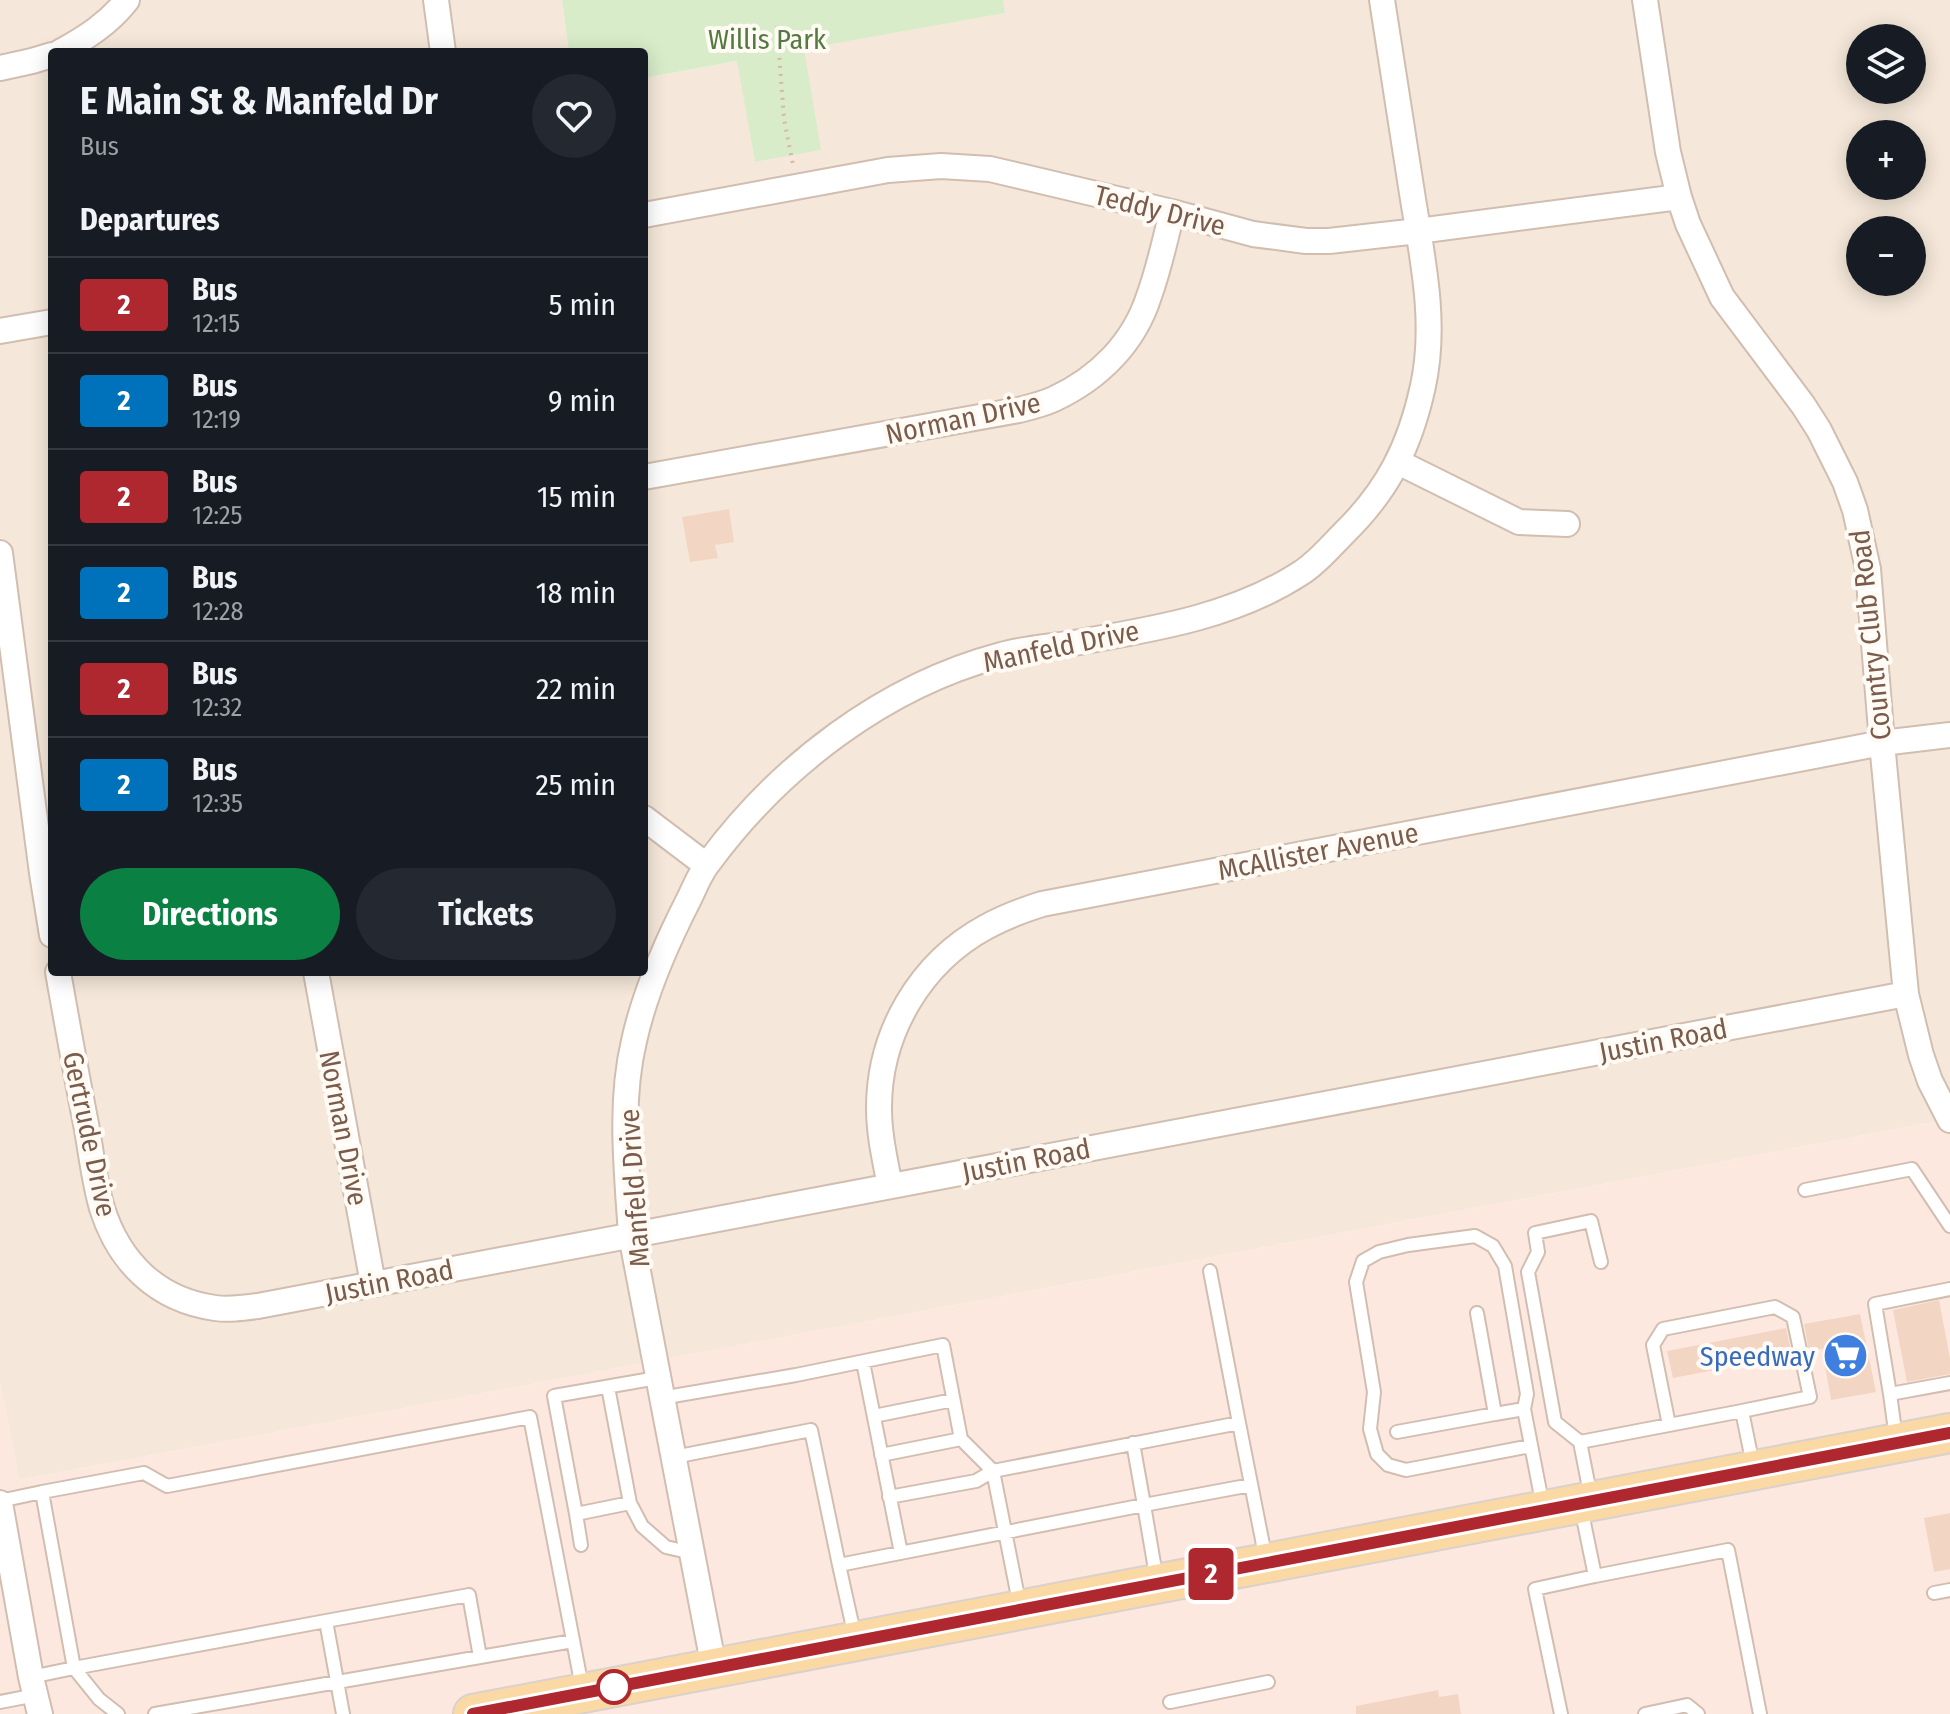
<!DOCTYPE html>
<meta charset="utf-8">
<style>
body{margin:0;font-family:"Fira Sans Condensed",sans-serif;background:#242831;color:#f1f3f6;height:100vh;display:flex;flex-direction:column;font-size:30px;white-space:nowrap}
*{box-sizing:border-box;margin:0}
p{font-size:26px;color:#9ea1a6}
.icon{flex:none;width:44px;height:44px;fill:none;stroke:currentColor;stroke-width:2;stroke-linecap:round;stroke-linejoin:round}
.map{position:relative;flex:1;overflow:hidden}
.drawer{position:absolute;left:48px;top:48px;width:600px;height:928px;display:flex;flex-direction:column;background:#171b24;border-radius:8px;box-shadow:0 4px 20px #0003}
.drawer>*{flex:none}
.badge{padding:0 16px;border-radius:6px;font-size:28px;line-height:52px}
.tools{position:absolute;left:1846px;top:24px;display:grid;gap:16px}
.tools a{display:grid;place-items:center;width:80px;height:80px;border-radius:50%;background:#171b24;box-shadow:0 4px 20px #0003;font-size:40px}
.map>.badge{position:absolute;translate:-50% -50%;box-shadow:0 0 0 4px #fff}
h2{padding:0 32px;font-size:30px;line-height:72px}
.round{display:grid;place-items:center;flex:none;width:84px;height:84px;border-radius:42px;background:#242831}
.headline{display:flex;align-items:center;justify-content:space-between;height:136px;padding:0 32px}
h1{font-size:38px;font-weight:700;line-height:60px}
.cta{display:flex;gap:16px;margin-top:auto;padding:16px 32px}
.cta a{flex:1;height:92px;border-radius:48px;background:#0b8043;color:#fff;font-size:32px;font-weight:700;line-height:92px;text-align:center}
.cta a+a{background:#242831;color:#f1f3f6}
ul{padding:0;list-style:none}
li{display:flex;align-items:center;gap:24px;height:96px;padding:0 32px;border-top:2px solid #363941}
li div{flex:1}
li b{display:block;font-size:30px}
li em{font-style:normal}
li .badge{min-width:88px;font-weight:700;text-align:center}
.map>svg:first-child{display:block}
</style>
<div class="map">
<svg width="1950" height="1714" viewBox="0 0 1950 1714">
<rect width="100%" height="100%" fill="#fdf6ec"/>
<path fill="#f5e8da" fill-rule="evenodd" d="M0,0H562L569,52H52V972H644V78L738,61L755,162L820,150L803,49L1004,13L1003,0H1950V1119L19,1480L0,1383ZM1860,38H1912V90H1860ZM1860,134H1912V186H1860ZM1860,230H1912V282H1860Z"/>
<path fill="#fde8e0" d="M1950,1119V1714H0V1383L19,1480Z"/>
<path fill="#d8ecc9" d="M562,0H1003L1005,13L804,49L821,150L755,162L737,61L644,78V52H569Z"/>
<path fill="#f3d5c3" d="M729,509L734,542L715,545L718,558L690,562L682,517Z
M1939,1300L1950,1358V1374L1907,1382L1893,1310Z
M1860,1314L1876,1392L1831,1400L1822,1349L1809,1351L1804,1324Z
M1786,1328L1792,1355L1673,1378L1667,1351Z
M1950,1513V1569L1934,1572L1924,1518Z
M1438,1690L1439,1697L1458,1694L1461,1714H1356V1706Z"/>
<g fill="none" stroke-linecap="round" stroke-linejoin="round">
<defs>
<path id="lane" d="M1805,1190L1912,1169L1950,1226
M1210,1271L1239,1423
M1477,1313L1495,1414L1524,1409L1543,1507
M863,1362L901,1553
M608,1387L630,1503L642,1526L666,1547L692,1553
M1890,1394L1875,1304L1950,1289
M661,1398L796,1375L943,1345L961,1439L993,1471L976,1481L889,1497
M1524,1409L1527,1394L1505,1266L1493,1246L1475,1236L1408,1245L1379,1252L1363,1261L1356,1282L1374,1392L1370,1429L1377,1454L1388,1465L1406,1470L1531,1446
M874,1416L953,1400
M1669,1425L1653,1345L1663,1329L1775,1307L1793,1317L1810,1397L1742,1411
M1397,1432L1495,1414
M1896,1438L1890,1394L1950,1383
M1580,1442L1555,1422L1528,1272L1538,1252L1535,1233L1591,1221L1601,1262
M1133,1443L1144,1505L1251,1485
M881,1455L961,1439
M674,1457L811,1430L839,1565
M1591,1498L1580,1442L1742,1411L1753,1465
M0,1501L42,1492
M630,1503L576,1514L554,1396L657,1378
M1581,1508L1595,1576L1728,1550L1760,1714
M576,1514L581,1545
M1934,1593L1950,1590
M1020,1607L993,1471L1239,1423L1266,1560
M855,1637L839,1565L1144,1505L1157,1581
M480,1657L573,1641
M31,1677L74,1668L99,1699L118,1714
M0,1702L36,1695
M1170,1702L1268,1682
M155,1714L480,1657L469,1595L326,1621
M343,1714L326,1621L74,1668L42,1492L144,1473L167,1486L530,1417L582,1687
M1561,1714L1535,1589L1595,1576
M1645,1714L1687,1705L1698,1714"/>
<path id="street" d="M436,0L443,52
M1645,0L1668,152L1679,197L1688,224L1722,297L1803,405L1819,430L1845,482L1855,510L1868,569L1882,743L1906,994L1921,1055L1930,1081L1950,1120
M60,52C86,38 109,23 127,0
M0,68L32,61L52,55
M644,215L888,170L941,166L990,169L1172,212L1253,234L1306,241H1329L1418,231L1679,197
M0,331L52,322
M1398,462L1519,522L1567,524
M644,477L1019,410C1031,407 1043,404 1054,399C1099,378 1134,343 1149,296C1159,269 1165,240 1172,212
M0,553L42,873L52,935
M644,818L706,865
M58,972C67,1023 76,1073 86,1124C91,1151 94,1181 102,1208C119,1262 157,1300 215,1308C229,1310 243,1308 258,1306L1906,994
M316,972L373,1284
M890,1186C885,1160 879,1135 879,1108C879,1033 920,963 986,927C1004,917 1023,910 1042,904L1882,743L1950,735
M0,1503L31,1677L40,1714
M714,1668L631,1235C627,1172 619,1104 634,1041C645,991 666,944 689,899C695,887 700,873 709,862C780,766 884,686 1001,655C1022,649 1046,647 1068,644C1148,630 1232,618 1301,573C1317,563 1331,546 1344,533C1388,490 1410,446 1423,386C1437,322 1422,256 1412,193C1402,128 1392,64 1382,0"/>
<path id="primary" d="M473,1714L1950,1433"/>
</defs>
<use href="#lane" stroke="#d1beb0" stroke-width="16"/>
<use href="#street" stroke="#d1beb0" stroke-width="28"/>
<use href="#primary" stroke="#dad1cd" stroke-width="42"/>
<path stroke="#d9b8a5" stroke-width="4" stroke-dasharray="2 6" stroke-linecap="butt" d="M777,26L784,119L793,165"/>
<use href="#lane" stroke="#fff" stroke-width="12"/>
<use href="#street" stroke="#fff" stroke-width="24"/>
<use href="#primary" stroke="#fbd9a5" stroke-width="38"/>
</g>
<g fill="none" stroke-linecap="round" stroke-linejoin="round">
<defs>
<path id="line" d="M473,1714L1950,1433"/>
</defs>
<use href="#line" stroke="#fff" stroke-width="18"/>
<use href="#line" stroke="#af272f" stroke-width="12"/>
</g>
<defs>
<symbol id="supermarket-disc" viewBox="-11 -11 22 22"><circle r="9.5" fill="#3f7fe0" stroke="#fffaf3"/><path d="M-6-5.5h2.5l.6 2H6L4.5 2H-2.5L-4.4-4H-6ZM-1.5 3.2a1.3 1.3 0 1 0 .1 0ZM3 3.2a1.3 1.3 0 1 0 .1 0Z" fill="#fff"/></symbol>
</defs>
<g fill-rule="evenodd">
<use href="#supermarket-disc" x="1820" y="1330" width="51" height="51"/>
</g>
<circle fill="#fff" stroke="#af272f" stroke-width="4" cx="614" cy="1687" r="16"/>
<g text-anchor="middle" stroke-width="8" stroke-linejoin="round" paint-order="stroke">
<g font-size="28" fill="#537a41" stroke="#fffaf3">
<text x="767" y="49">Willis Park</text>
</g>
<g font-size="28" fill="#7a5c4d" stroke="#fffaf3">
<text transform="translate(1160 210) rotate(14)" y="10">Teddy Drive</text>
<text transform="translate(963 418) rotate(-12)" y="10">Norman Drive</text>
<text transform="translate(1870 635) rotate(-96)" y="10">Country Club Road</text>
<text transform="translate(1061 646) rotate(-12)" y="10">Manfeld Drive</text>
<text transform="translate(1318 851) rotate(-11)" y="10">McAllister Avenue</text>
<text transform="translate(1663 1040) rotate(-11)" y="10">Justin Road</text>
<text transform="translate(344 1128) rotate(79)" y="10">Norman Drive</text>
<text transform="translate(90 1134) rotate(78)" y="10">Gertrude Drive</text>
<text transform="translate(1026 1160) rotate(-11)" y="10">Justin Road</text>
<text transform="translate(634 1188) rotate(-94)" y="10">Manfeld Drive</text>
<text transform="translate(389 1281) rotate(-11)" y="10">Justin Road</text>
</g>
<g font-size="28" fill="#366cbe" stroke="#fffaf3" text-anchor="end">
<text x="1815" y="1366">Speedway</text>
</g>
</g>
</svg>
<div class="tools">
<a><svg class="icon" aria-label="layers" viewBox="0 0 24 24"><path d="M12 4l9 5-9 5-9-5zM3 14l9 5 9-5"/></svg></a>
<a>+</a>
<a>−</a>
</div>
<b class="badge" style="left:1211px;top:1574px;background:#af272f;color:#fff">2</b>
<section class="drawer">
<div class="headline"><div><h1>E Main St &amp; Manfeld Dr</h1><p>Bus</p></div><a class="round"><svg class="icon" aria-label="heart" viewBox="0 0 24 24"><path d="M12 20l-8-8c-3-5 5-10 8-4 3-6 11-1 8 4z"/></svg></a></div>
<h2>Departures</h2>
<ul>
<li><span class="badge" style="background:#af272f;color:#fff">2</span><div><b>Bus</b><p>12:15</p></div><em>5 min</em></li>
<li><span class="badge" style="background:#0072bc;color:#fff">2</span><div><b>Bus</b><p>12:19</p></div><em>9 min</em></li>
<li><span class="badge" style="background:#af272f;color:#fff">2</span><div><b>Bus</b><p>12:25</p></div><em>15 min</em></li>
<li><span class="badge" style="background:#0072bc;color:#fff">2</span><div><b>Bus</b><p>12:28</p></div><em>18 min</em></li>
<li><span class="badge" style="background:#af272f;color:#fff">2</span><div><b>Bus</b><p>12:32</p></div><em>22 min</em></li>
<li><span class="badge" style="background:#0072bc;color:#fff">2</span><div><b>Bus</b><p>12:35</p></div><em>25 min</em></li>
</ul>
<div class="cta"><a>Directions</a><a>Tickets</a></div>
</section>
</div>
